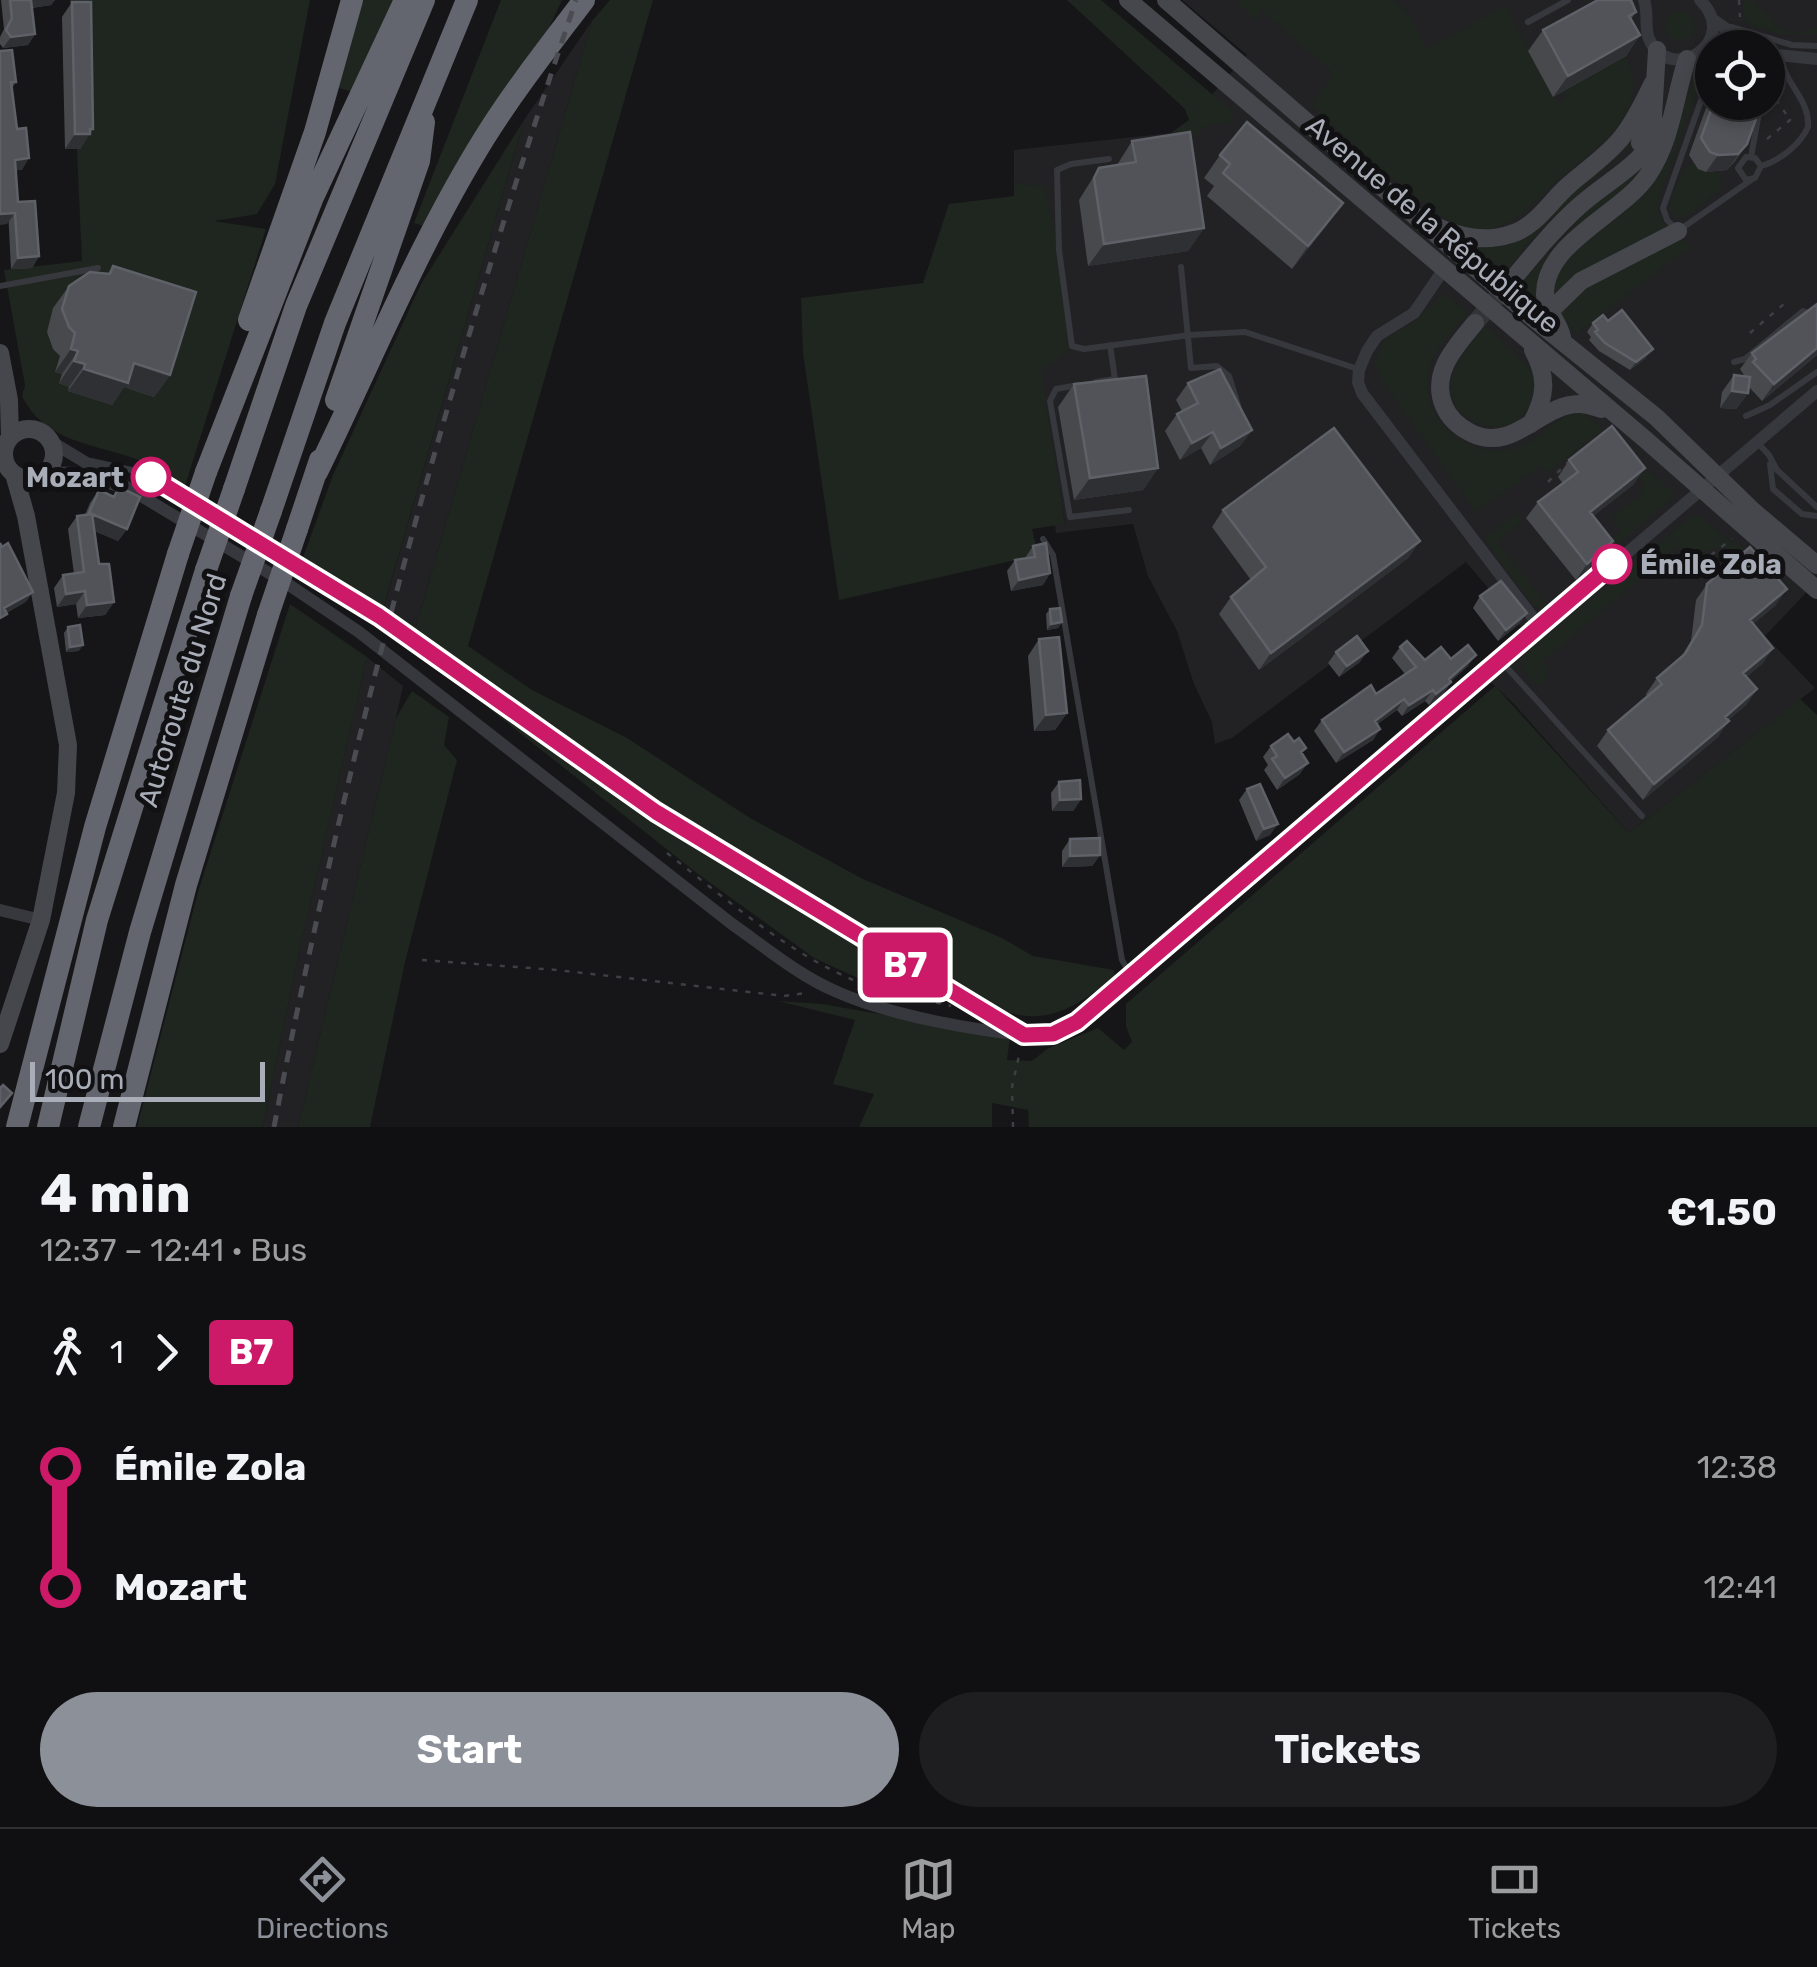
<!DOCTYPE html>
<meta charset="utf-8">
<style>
body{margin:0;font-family:Rubik,sans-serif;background:#1e1e20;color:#f1f3f6;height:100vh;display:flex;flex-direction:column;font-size:38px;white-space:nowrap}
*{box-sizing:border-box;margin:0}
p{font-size:32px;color:#9c9d9f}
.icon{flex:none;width:55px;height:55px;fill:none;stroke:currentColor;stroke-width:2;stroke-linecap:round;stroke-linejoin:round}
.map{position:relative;height:1127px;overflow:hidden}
.panel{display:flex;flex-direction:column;background:#101012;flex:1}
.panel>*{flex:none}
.badge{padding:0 20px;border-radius:8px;font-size:35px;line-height:65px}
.buttons{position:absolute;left:1695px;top:30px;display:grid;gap:20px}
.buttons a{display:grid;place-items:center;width:90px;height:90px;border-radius:50%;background:#101012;box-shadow:0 5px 15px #0003,0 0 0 2px #303032;font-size:50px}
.scale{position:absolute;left:30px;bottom:25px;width:235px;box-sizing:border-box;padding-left:10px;border:5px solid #a8adb8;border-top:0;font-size:28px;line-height:35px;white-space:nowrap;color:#a8adb8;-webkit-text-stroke:8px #111113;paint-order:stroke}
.map>.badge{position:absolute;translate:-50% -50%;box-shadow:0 0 0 5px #fff}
.legs{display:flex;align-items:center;gap:15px;height:110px;padding:0 40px;font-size:32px}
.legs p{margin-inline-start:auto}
.summary{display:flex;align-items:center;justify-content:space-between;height:170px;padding:0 40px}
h1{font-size:55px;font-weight:700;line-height:75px}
.action{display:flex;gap:20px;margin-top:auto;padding:20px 40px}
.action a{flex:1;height:115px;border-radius:60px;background:#8c9099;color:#fff;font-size:40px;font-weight:700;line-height:115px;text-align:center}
.action a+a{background:#1e1e20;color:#f1f3f6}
ul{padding:0 40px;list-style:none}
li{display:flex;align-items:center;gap:35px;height:120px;font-size:38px}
li i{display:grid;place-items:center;width:15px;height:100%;margin:0 12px;background:currentColor}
li i::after{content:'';width:25px;height:25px;margin:-12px;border:8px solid;border-radius:50%;background:#101012}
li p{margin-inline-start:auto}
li:first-child i{background:linear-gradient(#0000 50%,currentColor 0)}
li:last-child i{background:linear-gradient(currentColor 50%,#0000 0)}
.tabs{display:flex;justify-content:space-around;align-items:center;height:140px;border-top:2px solid #303032;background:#101012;font-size:28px;color:#9c9d9f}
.tabs a{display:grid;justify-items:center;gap:5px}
.tabs .current{color:#8c9099}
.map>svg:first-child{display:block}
</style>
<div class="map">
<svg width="1817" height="1127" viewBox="0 0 1817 1127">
<rect width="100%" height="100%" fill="#161618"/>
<path fill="#222225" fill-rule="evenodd" d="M1182,0H1817V581L1765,636L1815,688L1629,833L1514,704L1483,675L1529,636L1466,562L1232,738L1215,744L1212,722L1194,684L1177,631L1148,576L1133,524L1056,533L1055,525L1065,523L1039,373L1044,187L1014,183V150L1171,133L1182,128L1247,55ZM1712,48H1768V102H1712Z
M592,21L416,626L384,607L524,120Z
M367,657L403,686L396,718L298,1127H263L296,966Z"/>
<path fill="#1e261f" d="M70,0H310L275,184L257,214L214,221L266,229L185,486C169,476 154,465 136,459C95,444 44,442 22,396L25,385L4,270L82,261Z
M362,0H395L353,92L335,87Z
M501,0H562L549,28L424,226L414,223Z
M610,0H653L468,646L532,690L627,738L750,818L863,879L1002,938L1033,956L1114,970L1115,976C1062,1020 1029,1031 968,993L965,996L659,809L380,611L301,563L333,475L421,284L524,120L384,606L416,626L592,21Z
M1067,0H1101L1233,112L1229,123L1206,125L1186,149L1171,133L1189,120L1185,109Z
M1242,0H1393L1410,15L1427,49L1505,5L1557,103L1566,98L1563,91L1626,56C1652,115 1599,144 1561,178C1531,204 1509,238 1465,228C1432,220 1341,132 1310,105L1334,74L1260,9V23L1238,4Z
M1743,0H1753C1772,22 1786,42 1817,27V34H1778L1745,23Z
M1665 26a15 15 0 1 1 30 0a15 15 0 1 1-30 0Z
M1712,62V75L1698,89L1658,200L1657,210L1668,229L1551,301L1553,281L1565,256L1625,212L1667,163L1694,76Z
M1643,127L1631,145L1542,228L1501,276L1467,247L1504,246L1528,237L1549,213Z
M1650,157L1641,177L1579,228L1539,308L1516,289L1587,211Z
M1693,163L1706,172L1721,173L1722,188L1687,216L1678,218L1669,211V206L1682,171Z
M1014,183L1044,186L1059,250L1072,346L1041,372L1065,524L1032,529L1038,555L839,600L803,353L801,298L923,283L949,204L1014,196Z
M1680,239L1691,246L1576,334L1558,311L1584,286Z
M1445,293L1468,313C1454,330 1434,348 1429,370C1417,419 1471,462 1517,448C1544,439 1553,413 1584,413L1625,450L1618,455L1597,433L1552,470L1547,473L1541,466L1476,512L1381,380L1375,362L1385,338L1413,323Z
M1485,326L1534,371C1543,458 1431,432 1454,370C1460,353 1474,340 1485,326Z
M1629,454L1672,491V498L1602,557L1597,551L1621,531L1611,518L1642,494L1643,482L1622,460Z
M1515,513L1521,522L1497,542L1547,604L1541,610L1532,604L1484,539Z
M1693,515L1699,516L1733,544L1736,542L1788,585L1771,600L1723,547L1688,554L1679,545L1542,662L1549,670L1546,674L1548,677L1538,686L1521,668L1522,657L1532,648Z
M290,604L367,657L296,966L263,1127H137L198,892Z
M429,657L652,816L962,1006L961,1008L944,1000L871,984L814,958L698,874L467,691L426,659Z
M1495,686L1629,833L1800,699L1817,715V1127H1029L1028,1110L992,1103V1127H859L874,1094L833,1084L855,1020L778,1001L822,1004L1010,1037L1007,1060L1032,1061L1047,1049L1098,1028L1124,1050L1132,1042L1126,1026V1004Z
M412,691L449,717L444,745L457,760L405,962L370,1127H298L396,718Z"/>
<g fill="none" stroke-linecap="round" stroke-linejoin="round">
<path stroke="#333438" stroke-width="18" stroke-dasharray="18 9" stroke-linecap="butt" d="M1475,323L1517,274"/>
<path stroke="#3d3f44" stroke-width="2.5" stroke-dasharray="5 8" stroke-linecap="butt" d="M1739,0L1740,17
M1768,89L1789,118
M1767,139L1790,120L1797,121
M1750,333L1785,303
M1548,482L1568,462
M1711,555L1732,539
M667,853C730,902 793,958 868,986C895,996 923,999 951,1006
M422,960L557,970L784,996L806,993
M1013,1127L1012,1087L1020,1051"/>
<path stroke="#37383d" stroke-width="6" d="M1528,22L1568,0
M1731,27L1792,45L1817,46
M1712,83L1704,92L1663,208L1667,220L1678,231L1751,180
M1751,157L1761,102
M1109,159L1071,164L1057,170L1059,250L1072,346L1084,349L1190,335L1245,332L1358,369
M1761,166L1755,158L1746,157L1738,168L1746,180L1755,178L1761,166C1779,161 1800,145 1808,127C1810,99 1785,85 1781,57
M1181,267L1191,368L1217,366L1229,376L1238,405
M0,286L98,268
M1734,362L1745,359L1803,311L1817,317
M1096,382L1115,379L1110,345
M1079,385L1056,389L1050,401L1070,517L1129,510
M1746,416L1770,405L1817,372
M1757,442L1769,455L1777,470L1817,507
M91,461L136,471L190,499
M1770,464L1773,489L1802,514L1817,516
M201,506L254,539
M1043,539L1053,555L1122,960L1131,975
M264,546L379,615L656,812L1014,1030
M1501,661L1642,816"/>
<path stroke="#37383d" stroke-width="12" d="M1644,0C1649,14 1644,26 1649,39C1670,87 1742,41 1700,0
M1712,19L1754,48
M1768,54L1817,59
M1444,269L1414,313L1377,336L1367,351L1359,370L1358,382L1362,393L1540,627
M50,441L289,585L359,632L732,924C765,947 798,975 835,991C888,1015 979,1032 1037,1036L1060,1032L1077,1022L1817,391
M0,450L5,447
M47,472L78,473L115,485
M0,910L41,920"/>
<path stroke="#45474d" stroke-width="18" d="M1128,0L1646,440L1817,590
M1166,0L1534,319L1656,417L1753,511L1817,565
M1640,143L1653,116L1657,50
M1435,226C1461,237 1484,243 1511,234C1536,227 1551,200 1570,184C1587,169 1608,155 1622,137C1635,121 1644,101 1653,83
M1517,274C1536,251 1555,228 1577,208C1610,178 1639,169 1663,126
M1549,312L1581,281L1678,231
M1475,323C1456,346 1430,373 1444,406C1449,418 1459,427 1471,433C1513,454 1540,404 1579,404C1587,404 1595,407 1602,409
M1562,337C1559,322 1546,312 1545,295C1544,242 1621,215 1648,175C1672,139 1674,99 1687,59
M0,353L9,400L10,438
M1531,424C1546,397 1548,378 1533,350
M4 454a25 25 0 1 1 50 0a25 25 0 1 1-50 0Z
M0,1044L41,920L66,793L68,745L26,516L14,474"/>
<path stroke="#63666e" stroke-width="22" d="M249,320L315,132L352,0
M336,400L419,161L424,122
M206,472L313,197L405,0
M317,472C372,360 419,243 485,137C515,89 550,45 584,0
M234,489L296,306L424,0
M271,511L335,323L467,0
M297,529L320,460
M17,1127L95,827L178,554
M48,1127L97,920L206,570
M89,1127L140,932L241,596
M124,1127L186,885L268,615"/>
<path stroke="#4a4c52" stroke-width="5" stroke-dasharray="12 10" stroke-linecap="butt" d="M274,1127C347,746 451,368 576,0"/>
<path stroke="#63666e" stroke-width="22" d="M178,554L206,472
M206,570L234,489
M241,596L271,511
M268,615L297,529"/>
</g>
<path fill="#47494d" d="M1,0H55L51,5L32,8L35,34L28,45L3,48L0,44V37L4,29Z
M72,2L93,129L80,149H65L62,17Z
M1636,12L1631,19L1640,35L1626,56L1553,97L1528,51L1543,30Z
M0,51L16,82L12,88L22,170H16L18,202L39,256L32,268L11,269Z
M1712,99V102H1757L1747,144L1735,161L1727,170L1706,172L1698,169L1689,155L1706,108Z
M1132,141L1204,228L1188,251L1088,266L1079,200L1099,168L1117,165Z
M1220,155L1327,225L1292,269L1207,196L1214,186L1204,178Z
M113,266L170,375L154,397L124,387L112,405L68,391L69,387L59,383L62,374L55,372L60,356L53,349L47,332L53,308L69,286L108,273Z
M1817,304V355L1762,401L1749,387L1748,393L1736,409L1720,408L1722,392L1734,375L1743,376L1744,375L1740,369L1752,353Z
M1608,321L1646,358L1630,370L1599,351L1589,340L1591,337L1587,332L1593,323Z
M1188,383L1252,430L1240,446L1210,465L1201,448L1180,460L1165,431L1177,414L1182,411L1176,400Z
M1074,384L1158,468L1143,490L1074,500L1058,407Z
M1569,460L1634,484L1593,516L1602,557L1576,580L1526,518L1538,502L1563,484L1558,477Z
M119,487L127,529L118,541L95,531L99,564L114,602L105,615L78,618L76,604L57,607L54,588L63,575L74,574L68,529L77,516L85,515L90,503L99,490L113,496Z
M1223,510L1420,541L1408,558L1259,670L1219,614L1231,597L1251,580L1212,527Z
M1033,546L1050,573L1043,585L1011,591L1007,571L1015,560L1025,558Z
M1707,584L1776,605L1753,624L1773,648L1762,664L1746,677L1757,689L1746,705L1728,720L1718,737L1643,800L1597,746L1608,730L1647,696L1646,694L1657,678L1681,657L1691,641L1696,600Z
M1480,596L1527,613L1519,624L1498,641L1473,608Z
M1050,609L1062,622L1058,628L1047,630L1046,614Z
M68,627L79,651L66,652L64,633Z
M1039,639L1067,713L1055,730L1034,731L1028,656Z
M1400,647L1425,660L1451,659L1468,666L1451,681L1444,693L1429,705L1425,701L1402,716L1397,710L1377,724L1380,729L1373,740L1336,763L1314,731L1322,720L1376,694L1405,674L1392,658Z
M1336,652L1360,662L1339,677L1328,663Z
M1271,746L1302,754L1300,774L1277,790L1264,770L1268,765L1263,757Z
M1059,782L1081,799L1073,811H1052L1051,793Z
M1247,789L1270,835L1256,841L1239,800Z
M1070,839L1100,855L1092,866L1062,867V851Z"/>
<path fill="#2f3033" d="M30,0H55L51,5L23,9Z
M35,34L28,45L3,48L11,37Z
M1640,35L1626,56L1553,97L1568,76Z
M90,129H93L80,149H65L75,134Z
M1747,144L1727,170L1706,172L1718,155Z
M29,158L22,170L7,171L15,160Z
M1343,203L1327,225L1292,269L1308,246Z
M15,213L7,224L0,225V214Z
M1204,228L1188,251L1088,266L1104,244Z
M39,256L32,268L11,269L18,258Z
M1817,348V355L1762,401L1774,384Z
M71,349L78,351L62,374L55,372Z
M1653,349L1646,358L1630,370L1636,362Z
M74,361L85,364L69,387L59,383Z
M134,363L170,375L154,397L124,387L112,405L68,391L84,369Z
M1732,391L1748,393L1736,409L1720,408Z
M1252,430L1240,446L1210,465L1221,448Z
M1213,432L1201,448L1180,460L1192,443Z
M1158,468L1143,490L1074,500L1090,478Z
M1645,468L1634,484L1578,528L1590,512Z
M92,514L127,529L118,541L84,527Z
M1420,541L1408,558L1259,670L1271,653Z
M1613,541L1602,557L1576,580L1587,564Z
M1050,573L1043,585L1011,591L1019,580Z
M1787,589L1776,605L1739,636L1750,620Z
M85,591L76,604L57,607L66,594Z
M33,592L26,602L0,617L4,608Z
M114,602L105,615L78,618L87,605Z
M1527,613L1519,624L1498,641L1506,630Z
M1062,622L1058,628L1047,630L1051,624Z
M83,645L79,651L66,652L70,647Z
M1773,648L1762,664L1732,689L1743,673Z
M1368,651L1360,662L1339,677L1347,666Z
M1476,655L1468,666L1441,690L1449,679Z
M1451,682L1444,693L1429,705L1436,694Z
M1757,689L1746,705L1714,733L1725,717Z
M1433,690L1425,701L1402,716L1409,705Z
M1404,699L1397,710L1367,732L1375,721Z
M1067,713L1055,730L1034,731L1046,715Z
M1729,721L1718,737L1643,800L1654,784Z
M1380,729L1373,740L1336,763L1344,752Z
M1308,763L1300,774L1277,790L1285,778Z
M1081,799L1073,811H1052L1060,800Z
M1278,824L1270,835L1256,841L1264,829Z
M1100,855L1092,866L1062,867L1070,856Z"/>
<path fill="#525359" stroke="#5f6168" stroke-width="2.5" d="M10,0H31L35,34L11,37L6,30L12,18Z
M1598,0H1631L1636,12L1629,16L1640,35L1568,76L1543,30Z
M72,2H91L93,129H90V134H75Z
M12,50L16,82H11L17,129L26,128L29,158L15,160L18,202L35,201L39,256L18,258L15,213L0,214V51Z
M1714,102H1757L1758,113L1747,144L1738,154L1718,155L1710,152L1701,138Z
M1247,122L1343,203L1308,246L1223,173L1230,164L1220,155Z
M1190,132L1204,228L1104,244L1094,178L1099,168L1136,162L1132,141Z
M113,266L196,292L170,375L134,363L128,383L84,369L85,364L74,361L78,351L71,349L75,333L69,327L62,309L69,286L90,272L110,274Z
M1817,304V348L1774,384L1753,362L1756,359L1752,353Z
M1622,310L1653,349L1636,362L1605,343L1595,332L1598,330L1593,323L1603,315L1608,321Z
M1220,369L1252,430L1221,448L1213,432L1192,443L1177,414L1198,403L1188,383Z
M1734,375L1750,377L1748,393L1732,391Z
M1146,376L1158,468L1090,478L1074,384Z
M1612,426L1645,468L1590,512L1613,541L1587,564L1538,502L1578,472L1569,460Z
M1334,428L1420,541L1271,653L1231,597L1266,567L1223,510Z
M119,487L140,497L127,529L92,514L99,564H109L114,602L87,605L85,591L66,594L63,575L84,572L77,516L92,514L89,513L99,490L114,497Z
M0,543L2,547L8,543L33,592L4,608L7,614L0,618Z
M1046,543L1050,573L1019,580L1015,560L1035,557L1033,546Z
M1750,547L1787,589L1750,620L1773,648L1743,673L1757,689L1725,717L1729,721L1654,784L1608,730L1662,684L1657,678L1685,654L1702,625L1707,584Z
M1501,581L1527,613L1506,630L1480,596Z
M1060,608L1062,622L1051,624L1050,609Z
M80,625L83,645L70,647L68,627Z
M1357,636L1368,651L1347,666L1336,652Z
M1059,637L1067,713L1046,715L1039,639Z
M1407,641L1425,660L1441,647L1451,659L1468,645L1476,655L1449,679L1451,682L1436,694L1433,690L1409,705L1404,699L1375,721L1380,729L1344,752L1322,720L1371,685L1376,694L1416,667L1400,647Z
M1288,734L1294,742L1299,738L1306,748L1301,752L1308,763L1285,778L1272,759L1277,756L1271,746Z
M1080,780L1081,799L1060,800L1059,782Z
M1260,784L1278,824L1264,829L1247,789Z
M1100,838V855L1070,856V839Z
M3,1085L12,1093L0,1107V1088Z"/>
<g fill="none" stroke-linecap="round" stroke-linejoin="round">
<defs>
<path id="line-1" d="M151,477L379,616L656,812L1024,1035L1053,1034L1077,1022L1612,564"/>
</defs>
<use href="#line-1" stroke="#fff" stroke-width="22"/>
<use href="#line-1" stroke="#cc1a69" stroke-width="15"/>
</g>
<g fill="#fff" stroke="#cc1a69" stroke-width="5">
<circle cx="151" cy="477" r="18"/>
<circle cx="1612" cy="564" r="18"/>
</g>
<g text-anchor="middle" stroke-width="10" stroke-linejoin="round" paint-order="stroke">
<g font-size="28" fill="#a8adb8" stroke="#111113">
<text transform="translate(1433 224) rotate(40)" y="10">Avenue de la République</text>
<text transform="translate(182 690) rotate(-73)" y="10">Autoroute du Nord</text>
</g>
<g font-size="28" font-weight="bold" fill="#a8adb8" stroke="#111113" text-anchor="end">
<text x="124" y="487">Mozart</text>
<text x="1640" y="574" text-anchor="start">Émile Zola</text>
</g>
</g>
</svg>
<div class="buttons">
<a><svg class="icon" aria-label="locate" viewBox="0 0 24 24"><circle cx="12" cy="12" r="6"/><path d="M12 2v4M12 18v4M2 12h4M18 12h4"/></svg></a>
</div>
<div class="scale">100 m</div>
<b class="badge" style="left:905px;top:965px;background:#cc1a69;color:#fff">B7</b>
</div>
<section class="panel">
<div class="summary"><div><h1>4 min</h1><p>12:37 – 12:41 · Bus</p></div><b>€1.50</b></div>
<div class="legs"><svg class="icon" aria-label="walk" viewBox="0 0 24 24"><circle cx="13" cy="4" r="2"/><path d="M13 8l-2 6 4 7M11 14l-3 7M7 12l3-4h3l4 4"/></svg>1<svg class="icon" aria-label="forward" viewBox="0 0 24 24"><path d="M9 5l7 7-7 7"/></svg><b class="badge" style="background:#cc1a69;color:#fff">B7</b></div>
<ul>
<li><i style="color:#cc1a69"></i><b>Émile Zola</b><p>12:38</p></li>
<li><i style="color:#cc1a69"></i><b>Mozart</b><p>12:41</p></li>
</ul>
<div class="action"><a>Start</a><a>Tickets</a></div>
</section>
<nav class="tabs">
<a class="current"><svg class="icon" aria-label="directions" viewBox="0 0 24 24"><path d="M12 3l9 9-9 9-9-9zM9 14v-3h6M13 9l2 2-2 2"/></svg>Directions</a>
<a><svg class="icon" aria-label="map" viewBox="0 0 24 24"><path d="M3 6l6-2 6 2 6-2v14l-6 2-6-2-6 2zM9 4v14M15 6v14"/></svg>Map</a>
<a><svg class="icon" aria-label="tickets" viewBox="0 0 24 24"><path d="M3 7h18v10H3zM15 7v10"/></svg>Tickets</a>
</nav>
